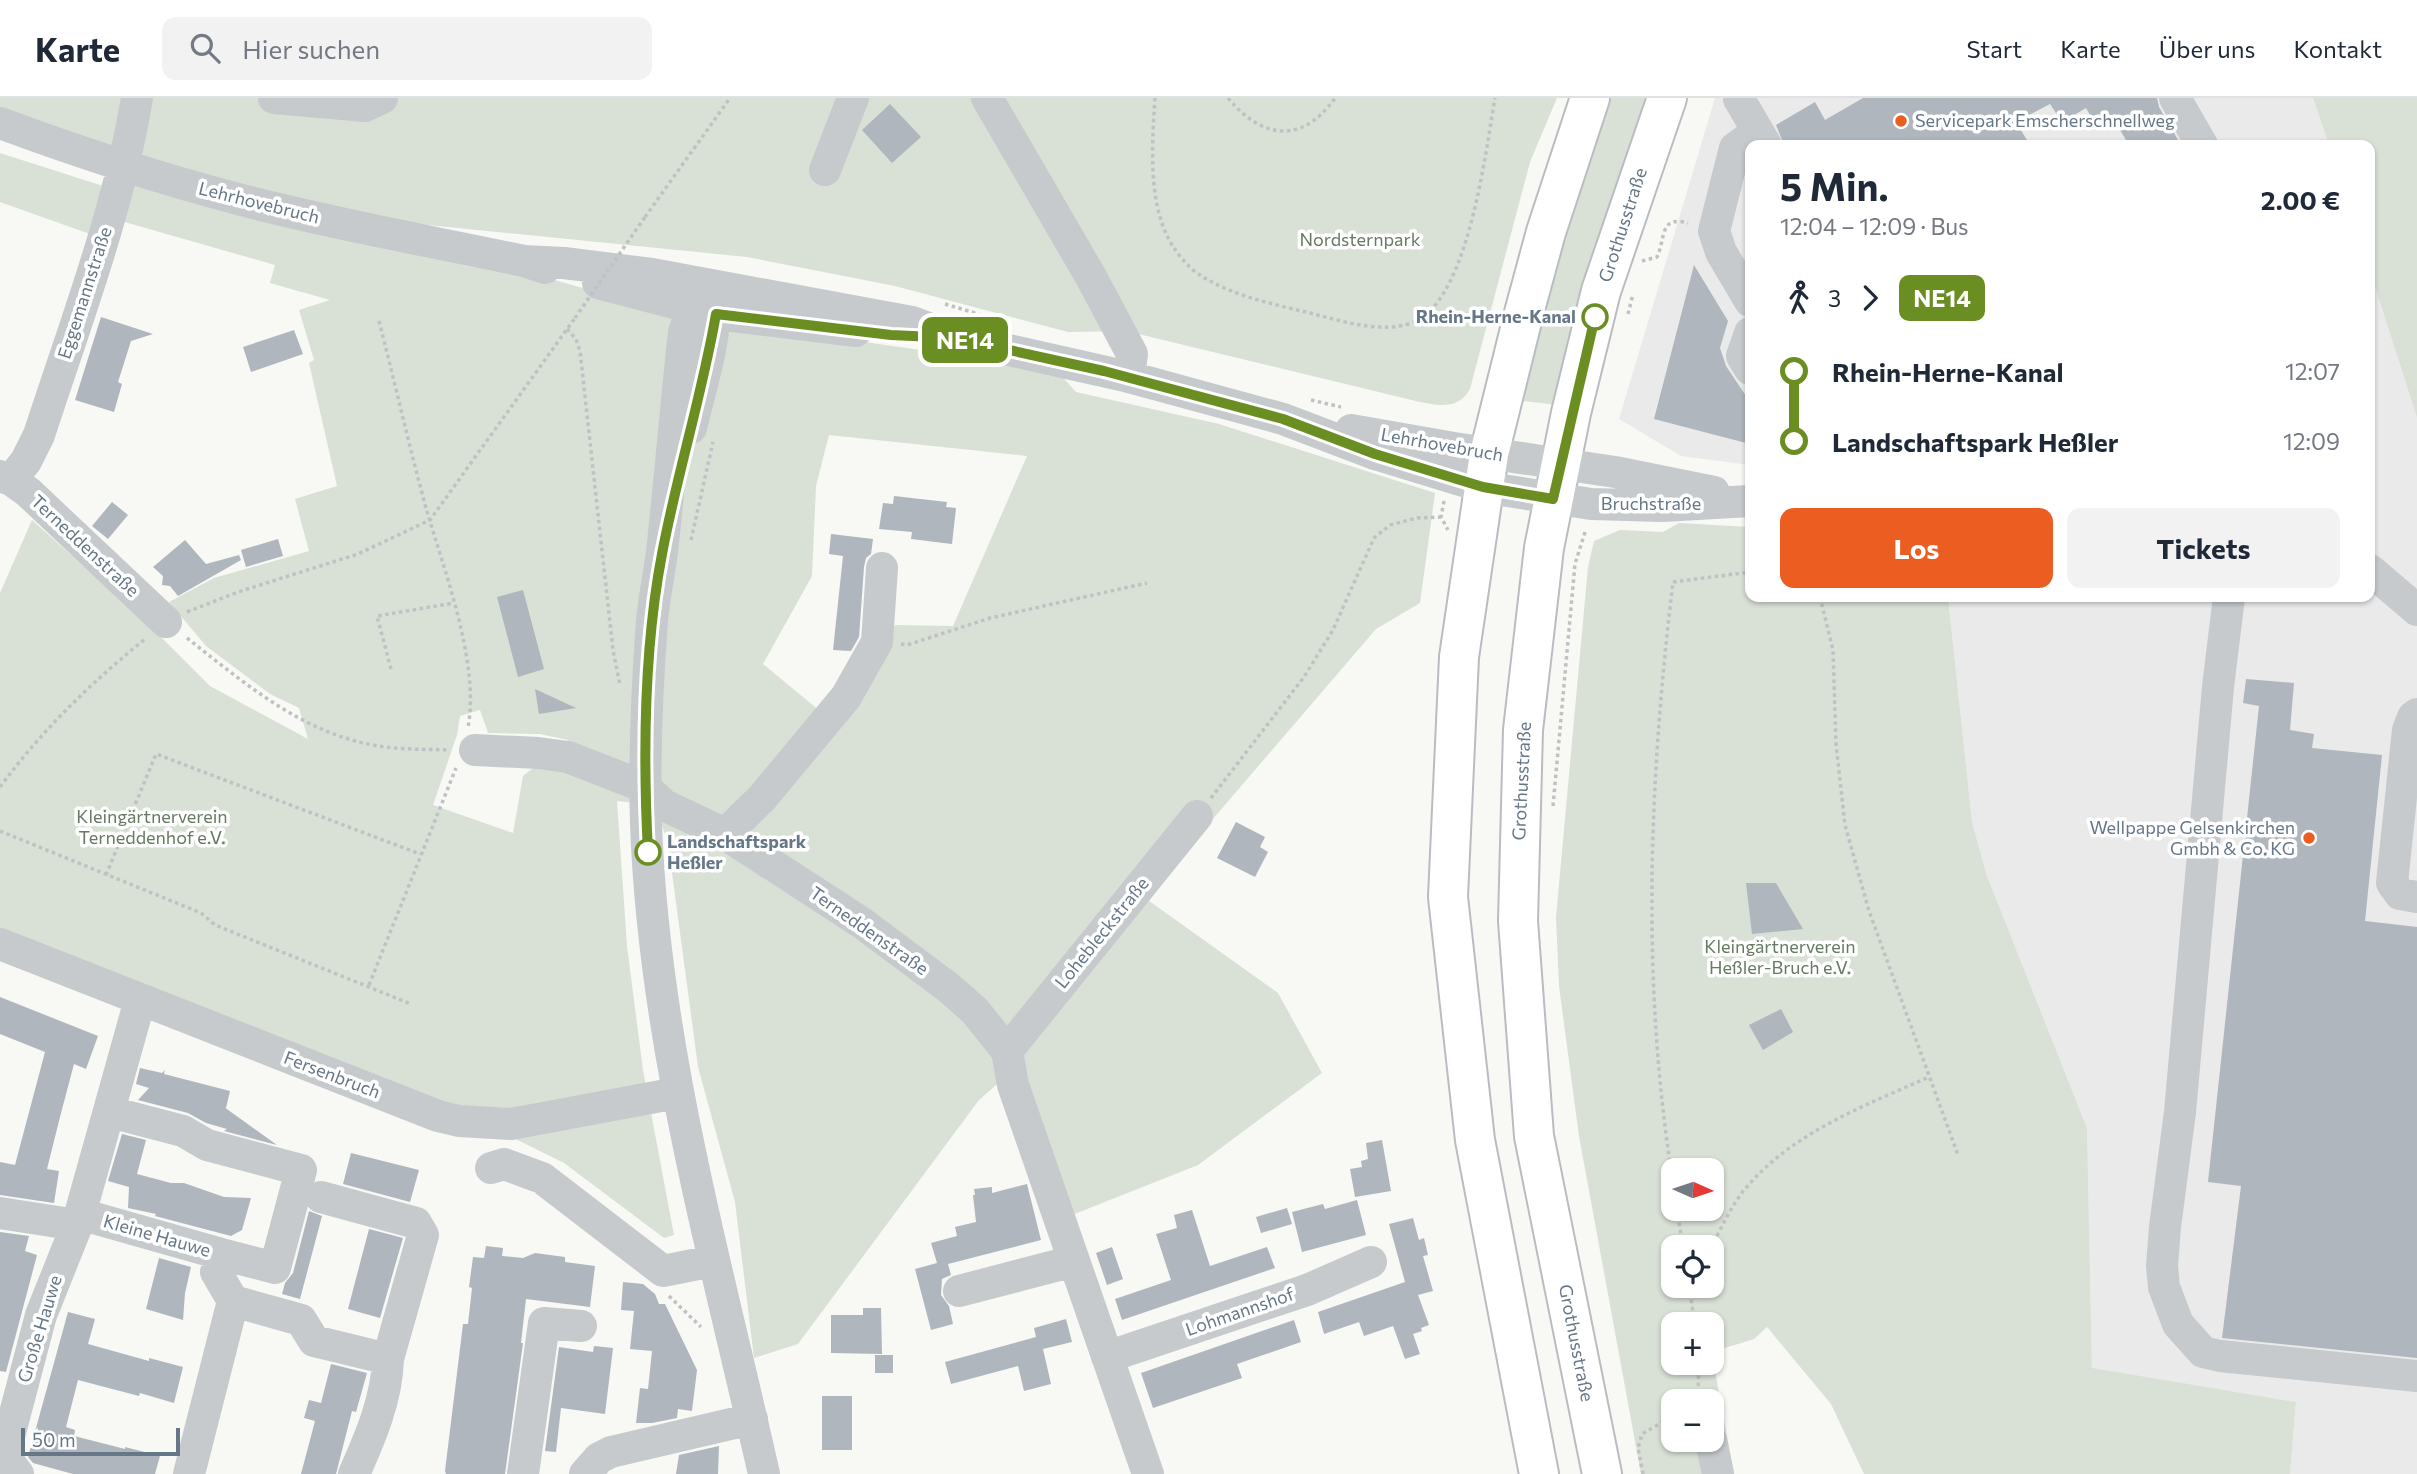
<!DOCTYPE html>
<html lang="de">
<meta charset="utf-8">
<style>
body{margin:0;font-family:Commissioner,sans-serif;background:#f2f2f3;color:#1f2937;height:100vh;display:flex;flex-direction:column;font-size:26px;white-space:nowrap}
*{box-sizing:border-box;margin:0}
p{font-size:23px;color:#747a83}
.icon{flex:none;width:38px;height:38px;fill:none;stroke:currentColor;stroke-width:2;stroke-linecap:round;stroke-linejoin:round}
.map{position:relative;flex:1;overflow:hidden}
.panel{position:absolute;left:1745px;top:42px;width:630px;height:462px;display:flex;flex-direction:column;background:#fff;border-radius:14px;box-shadow:0 2px 5px #0004}
.panel>*{flex:none}
.badge{padding:0 14px;border-radius:10px;font-size:24px;line-height:46px}
.needle{width:46px;rotate:93deg}
.controls{position:absolute;left:1661px;top:1060px;display:grid;gap:14px}
.controls a{display:grid;place-items:center;width:63px;height:63px;border-radius:14px;background:#fff;box-shadow:0 2px 5px #0004;font-size:35px}
.scale{position:absolute;left:21px;bottom:18px;width:159px;box-sizing:border-box;padding-left:7px;border:4px solid #678;border-top:0;font-size:19px;line-height:24px;white-space:nowrap;color:#678;-webkit-text-stroke:5px #fff;paint-order:stroke}
.map>.badge{position:absolute;translate:-50% -50%;box-shadow:0 0 0 4px #fff}
.legs{display:flex;align-items:center;gap:10px;height:77px;padding:0 35px;font-size:23px}
.legs p{margin-inline-start:auto}
.summary{display:flex;align-items:center;justify-content:space-between;height:119px;padding:0 35px}
h1{font-size:38px;font-weight:700;line-height:52px}
.cta{display:flex;gap:14px;margin-top:auto;padding:14px 35px}
.cta a{flex:1;height:80px;border-radius:14px;background:#ec5d22;color:#fff;font-size:28px;font-weight:700;line-height:80px;text-align:center}
.cta a+a{background:#f2f2f3;color:#1f2937}
ul{padding:0 35px;list-style:none}
li{display:flex;align-items:center;gap:24px;height:70px;font-size:26px}
li i{display:grid;place-items:center;width:10px;height:100%;margin:0 9px;background:currentColor}
li i::after{content:'';width:18px;height:18px;margin:-9px;border:5px solid;border-radius:50%;background:#fff}
li p{margin-inline-start:auto}
li:first-child i{background:linear-gradient(#0000 50%,currentColor 0)}
li:last-child i{background:linear-gradient(currentColor 50%,#0000 0)}
header{display:flex;align-items:center;gap:42px;box-sizing:border-box;height:98px;padding:0 35px;background:#fff;border-bottom:2px solid #e0e1e3}
header strong{font-size:33px}
nav{display:flex;gap:38px;margin-inline-start:auto;font-size:24px}
.search{width:490px;height:63px;background:#f2f2f3;display:flex;align-items:center;gap:18px;box-sizing:border-box;padding:0 24px;border-radius:14px;color:#747a83;font-size:26px}
.map>svg:first-child{display:block}
</style>
<header>
<strong>Karte</strong>
<div class="search"><svg class="icon" aria-label="search" viewBox="0 0 24 24"><circle cx="10" cy="10" r="6"/><path d="M15 15l6 6"/></svg>Hier suchen</div>
<nav><a>Start</a><a>Karte</a><a>Über uns</a><a>Kontakt</a></nav>
</header>
<div class="map">
<svg width="2417" height="1376" viewBox="0 0 2417 1376">
<rect width="100%" height="100%" fill="#f8f8f5"/>
<path fill="#e9eae9" d="M1715,0H2313L2329,47H1750V367L1681,358L1619,321Z
M2370,173L2417,320V1376H2290L2296,1304L2092,1271L2087,1030L1987,778L1972,724L1948,499H2370Z"/>
<path fill="#d9e0d6" fill-rule="evenodd" d="M0,0H1557L1530,64L1470,291C1459,311 1440,308 1420,304L1126,233L1068,234L895,188L747,159L328,117L174,73L0,10Z
M1604,0H1653L1558,307L1523,303C1546,201 1572,100 1604,0Z
M2313,0H2417V320L2370,173V47H2329Z
M0,55L103,88L90,136L0,104Z
M131,81L526,174L639,206L745,227L1055,271L1076,294L1219,326L1435,395L1420,505L1376,531L1145,800L1278,895L1322,975L1198,1067L1067,1119L1011,974L979,1002L798,1246L754,1260L735,1104L698,969L668,745L655,707L617,703L627,848L643,972L674,1137L664,1140L564,1065L481,1024L181,905L0,830V495L32,422L147,525L210,588L308,641L299,610L270,596L206,548L169,504L214,480L309,453L295,401L337,388L309,265L314,262L299,212L330,202L270,185L275,167L121,123ZM829,337L1027,358L953,528L895,527L884,562L738,739L755,750L723,755L740,708L820,613L763,566L812,478L816,388ZM480,612L488,635L540,636L568,642L523,678L513,735L433,707L457,637L460,618Z
M1679,425L1750,429V499H1948L1972,724L1987,778L2087,1030L2092,1270L2296,1304L2290,1376H1864L1831,1306L1767,1229L1754,1241L1712,1254V1227H1673V1265H1712V1257L1734,1376H1641L1579,1038L1559,888L1556,819L1588,469L1594,443L1620,432L1663,434ZM1673,1073H1712V1111H1673ZM1673,1150H1712V1188H1673ZM1673,1304H1712V1342H1673Z"/>
<path fill="#afb6bd" d="M1863,0H2157L2159,9L2181,47H2129L2111,17L2095,26L2086,10L2062,24L2050,6L2016,24L2030,47H1784L1776,27L1815,4L1825,22Z
M890,6L921,39L892,65L862,32Z
M1694,167L1728,223L1720,250L1726,268L1750,304V346L1654,321Z
M101,219L153,236L131,243L118,284L122,286L114,314L75,302Z
M294,232L303,256L251,274L243,249Z
M894,398L947,404L946,409L956,410L952,446L911,441L912,434L879,431L883,405L893,406Z
M112,404L128,417L108,441L92,428Z
M831,436L873,441L871,456L866,460L864,469L859,539L851,553L833,552L843,458L829,456Z
M278,441L283,458L246,469L241,452Z
M185,442L206,466L239,457L241,462L178,498L170,488L162,487L163,478L153,469Z
M523,492L544,571L518,579L497,499Z
M2246,581L2294,585L2290,632L2314,636L2312,650L2382,657L2365,823L2417,829V1260L2222,1240L2241,1088L2208,1084L2259,608L2243,605Z
M535,591L576,610L539,616Z
M1236,724L1265,739L1260,749L1268,754L1255,779L1217,760Z
M1746,785H1776L1803,831L1752,836Z
M0,899L98,938L86,971L74,966L60,1019L47,1071L59,1073L54,1105L0,1097V1064L15,1067L45,954L0,936Z
M1781,911L1793,934L1763,952L1749,927Z
M140,970L162,975L165,972L164,976L230,993L226,1010L224,1009L277,1047L224,1033L227,1031L206,1025L188,1015L138,1002L149,990L136,986Z
M122,1036L146,1042L137,1076L171,1085H184L224,1099L251,1100L242,1132L231,1138L155,1118L156,1116L128,1110L129,1089L108,1083Z
M1382,1042L1391,1093L1355,1099L1350,1071L1362,1069L1361,1063L1368,1061L1366,1045Z
M351,1055L419,1072L410,1104L343,1086Z
M1027,1086L1041,1142L948,1166L951,1177L942,1181L941,1197L949,1208L953,1226L931,1232L915,1171L937,1165L931,1145L957,1138L955,1129L976,1124L973,1097H975L974,1091L992,1089V1095Z
M1357,1102L1366,1137L1302,1154L1292,1114L1323,1106L1325,1111Z
M1287,1110L1292,1126L1261,1135L1256,1119Z
M1192,1112L1210,1168L1267,1149L1275,1170L1122,1222L1115,1201L1171,1182L1156,1136L1177,1130L1174,1117Z
M309,1113L322,1118L300,1201L282,1196L285,1185L293,1175Z
M1413,1120L1419,1142L1424,1140L1428,1157L1423,1158L1433,1193L1418,1197L1429,1227L1421,1230L1422,1233L1413,1236L1420,1256L1405,1261L1393,1228L1364,1238L1359,1224L1324,1236L1318,1214L1405,1184L1389,1126Z
M369,1131L403,1140L380,1220L348,1211Z
M0,1134L29,1138L25,1153L37,1157L6,1274L0,1273Z
M486,1148L503,1150L502,1158L523,1160L535,1155L565,1159V1164L595,1168L590,1209L526,1201L521,1245H523L505,1376H446L445,1373L463,1226H468L472,1190L469,1189L473,1159L484,1160Z
M1112,1149L1123,1181L1107,1187L1096,1155Z
M159,1160L191,1169L185,1195L183,1222L146,1211Z
M623,1184L643,1186L655,1196L659,1206H665L697,1272L692,1313L678,1311L677,1320L652,1325H636L640,1290L648,1291L652,1253L630,1251L634,1213L621,1212Z
M863,1210H881L882,1256L831,1255V1217H863Z
M68,1214L95,1221L88,1246L149,1263V1260L183,1269L174,1305L140,1295L139,1298L78,1282L66,1329L75,1332L74,1338L125,1351V1349L160,1358L155,1376H73L33,1365L28,1359Z
M1066,1221L1072,1244L1043,1251L1051,1286L1024,1293L1018,1268L951,1286L945,1264L1036,1239L1034,1230Z
M1294,1222L1301,1244L1237,1266L1242,1280L1153,1310L1141,1275Z
M594,1248L613,1250L605,1316L561,1310L556,1354L545,1353L559,1249L593,1254Z
M875,1257H893V1275H875Z
M331,1266L367,1275L356,1314L352,1313L336,1376H301L315,1323L304,1320L309,1302L321,1305Z
M822,1298H852V1352H822Z
M719,1348L718,1376H676L679,1357Z"/>
<g fill="none" stroke-linecap="round" stroke-linejoin="round">
<defs>
<path id="major" d="M1539,1376L1475,1042L1448,799L1459,559L1489,356L1524,215L1546,134L1590,0
M1602,1376L1534,1038L1518,823L1523,632L1544,450L1571,315L1601,193L1667,0"/>
</defs>
<use href="#major" stroke="#b9bdc1" stroke-width="42"/>
<path stroke="#bfc2c4" stroke-width="3.5" stroke-dasharray="3.5 3.5" stroke-linecap="butt" d="M1155,0C1152,47 1147,110 1174,150C1180,159 1191,172 1200,177C1232,198 1273,206 1310,215C1334,221 1358,229 1383,229C1397,230 1417,226 1428,215C1471,174 1485,58 1495,0
M1228,0C1262,41 1302,47 1335,0
M645,119L730,0
M1642,163L1657,159C1666,140 1659,117 1688,125
M945,206L985,218
M1628,216L1633,196
M379,223C395,285 409,348 426,410C444,472 480,566 468,629
M567,231L576,241L580,253L613,552L620,587
M1311,302L1341,309
M1444,403L1441,419L1448,432
M691,442L713,344
M1820,499L1833,552L1836,646L1845,727L1869,813L1958,1057
M187,514L238,494L358,456L430,422L575,220
M187,540C243,584 301,634 373,647C398,652 424,651 449,652
M901,546L907,547L990,520L1147,485
M391,571L377,518L454,505
M0,689C42,632 91,585 145,541
M1211,700L1304,579L1333,532L1374,440L1390,427L1417,420L1441,419
M1553,708L1575,466L1586,431
M0,733L201,815L215,827L411,906
M106,777L156,656L420,756
M369,887L456,670
M1673,1084C1641,886 1649,683 1673,484L1750,474
M1677,1111L1683,1150
M1710,1150C1722,1130 1731,1107 1746,1090C1793,1034 1864,1008 1929,979
M1689,1188L1695,1227
M669,1198L701,1229
M1698,1295L1699,1265
M1688,1304L1698,1295L1704,1304
M1643,1376L1638,1350L1642,1336L1673,1318"/>
<path stroke="#c6cacd" stroke-width="32" d="M274,0L365,8L382,0
M987,0L1091,179L1132,256L1129,279
M1741,0L1739,1L1766,47
M2175,0L2202,47
M0,25C78,54 158,80 238,101C333,126 429,143 524,163L545,170
M825,72L853,0
M524,163L564,165L652,176L912,224L955,240L1129,279L1283,321L1375,356L1483,389L1591,406L1662,408L1750,403
M598,185L716,216L856,233
M715,188L692,211L684,234C676,307 670,381 662,454C659,477 654,500 652,523C647,590 644,658 646,726C654,948 716,1161 764,1376
M1750,203L1721,154L1714,133L1735,50L1758,33
M1750,235L1742,258L1750,271
M691,330C701,287 717,241 715,196
M1351,332L1454,350L1615,374L1714,394
M0,378L11,382L28,394L166,524
M11,382L26,363L39,337C75,226 118,115 137,0
M2370,472L2417,512
M2229,499L2218,589L2180,1014L2165,1129L2162,1168L2164,1189L2178,1226L2203,1254L2220,1258L2417,1278
M2417,616L2413,619L2408,632L2392,785L2400,796L2417,799
M475,652L538,655L568,659L645,689L664,707L725,736L862,825L949,890L975,913L1007,953L1013,987L1148,1376
M725,736L762,700L846,599L877,544L882,470
M0,846L438,1018L459,1023L511,1026L677,995
M1007,953L1197,718
M110,1014L183,1033L207,1047L301,1072L275,1170L221,1156
M491,1070L504,1066L542,1080L663,1173L713,1163
M321,1099L416,1125L423,1137L388,1261
M0,1115L77,1127
M80,1116L221,1156L216,1174L233,1203L301,1222L314,1243L388,1261C387,1301 370,1340 354,1376
M959,1193L1074,1163
M1107,1259L1307,1192L1371,1164
M1711,1342L1718,1376
M18,1376L8,1363L7,1346L41,1217L77,1127L140,902
M189,1376L233,1203
M523,1376L544,1225L581,1228
M585,1376L599,1360L611,1354L752,1321"/>
<use href="#major" stroke="#fff" stroke-width="38"/>
<path stroke="#bfc2c4" stroke-width="3.5" stroke-dasharray="3.5 3.5" stroke-linecap="butt" d="M575,220L645,119"/>
</g>
<g fill="none" stroke-linecap="round" stroke-linejoin="round">
<defs>
<path id="line-1" d="M648,754C643,659 644,550 662,456C677,376 702,297 716,216L891,237L955,240L1104,273L1283,321L1375,356L1483,389L1553,401L1595,219"/>
</defs>
<use href="#line-1" stroke="#fff" stroke-width="16"/>
<use href="#line-1" stroke="#6b8e23" stroke-width="10"/>
</g>
<g fill="#ec5d22" stroke="#fff" stroke-width="2.5">
<circle cx="1901" cy="23" r="7"/>
<circle cx="2309" cy="740" r="7"/>
</g>
<g fill="#fff" stroke="#6b8e23" stroke-width="3.5">
<circle cx="1595" cy="219" r="12"/>
<circle cx="648" cy="754" r="12"/>
</g>
<g text-anchor="middle" stroke-width="7" stroke-linejoin="round" paint-order="stroke">
<g font-size="18" fill="#678" stroke="#fff" text-anchor="start">
<text x="1915" y="29">Servicepark Emscherschnellweg</text>
<text x="2295" y="736" text-anchor="end">Wellpappe Gelsenkirchen<tspan x="2295" dy="21">Gmbh &amp; Co. KG</tspan></text>
</g>
<g font-size="18" fill="#678" stroke="#fff">
<text transform="translate(259 105) rotate(14)" y="6">Lehrhovebruch</text>
<text transform="translate(1623 127) rotate(-72)" y="6">Grothusstraße</text>
<text transform="translate(85 195) rotate(-72)" y="6">Eggemannstraße</text>
<text transform="translate(1442 347) rotate(10)" y="6">Lehrhovebruch</text>
<text x="1651" y="412">Bruchstraße</text>
<text transform="translate(85 448) rotate(43)" y="6">Terneddenstraße</text>
<text transform="translate(1522 683) rotate(-87)" y="6">Grothusstraße</text>
<text transform="translate(869 833) rotate(35)" y="6">Terneddenstraße</text>
<text transform="translate(1102 835) rotate(-51)" y="6">Lohebleckstraße</text>
<text transform="translate(332 977) rotate(21)" y="6">Fersenbruch</text>
<text transform="translate(157 1138) rotate(16)" y="6">Kleine Hauwe</text>
<text transform="translate(1240 1214) rotate(-19)" y="6">Lohmannshof</text>
<text transform="translate(40 1231) rotate(-73)" y="6">Große Hauwe</text>
<text transform="translate(1576 1245) rotate(79)" y="6">Grothusstraße</text>
</g>
<g font-size="18" fill="#657a61" stroke="#fff">
<text x="1360" y="148">Nordsternpark</text>
<text x="152" y="725">Kleingärtnerverein<tspan x="152" dy="21">Terneddenhof e.V.</tspan></text>
<text x="1780" y="855">Kleingärtnerverein<tspan x="1780" dy="21">Heßler-Bruch e.V.</tspan></text>
</g>
<g font-size="18" font-weight="bold" fill="#678" stroke="#fff" text-anchor="end">
<text x="1576" y="225">Rhein-Herne-Kanal</text>
<text x="667" y="750" text-anchor="start">Landschaftspark<tspan x="667" dy="21">Heßler</tspan></text>
</g>
</g>
</svg>
<div class="controls">
<a><svg class="needle" viewBox="-14 -14 28 28"><path d="M0-13l5 13h-10z" fill="#e53935"/><path d="M0 13l5-13h-10z" fill="#747a83"/></svg></a>
<a><svg class="icon" aria-label="locate" viewBox="0 0 24 24"><circle cx="12" cy="12" r="6"/><path d="M12 2v4M12 18v4M2 12h4M18 12h4"/></svg></a>
<a>+</a>
<a>−</a>
</div>
<div class="scale">50 m</div>
<b class="badge" style="left:965px;top:242px;background:#6b8e23;color:#fff">NE14</b>
<section class="panel">
<div class="summary"><div><h1>5 Min.</h1><p>12:04 – 12:09 · Bus</p></div><b>2.00 €</b></div>
<div class="legs"><svg class="icon" aria-label="walk" viewBox="0 0 24 24"><circle cx="13" cy="4" r="2"/><path d="M13 8l-2 6 4 7M11 14l-3 7M7 12l3-4h3l4 4"/></svg>3<svg class="icon" aria-label="forward" viewBox="0 0 24 24"><path d="M9 5l7 7-7 7"/></svg><b class="badge" style="background:#6b8e23;color:#fff">NE14</b></div>
<ul>
<li><i style="color:#6b8e23"></i><b>Rhein-Herne-Kanal</b><p>12:07</p></li>
<li><i style="color:#6b8e23"></i><b>Landschaftspark Heßler</b><p>12:09</p></li>
</ul>
<div class="cta"><a>Los</a><a>Tickets</a></div>
</section>
</div>
